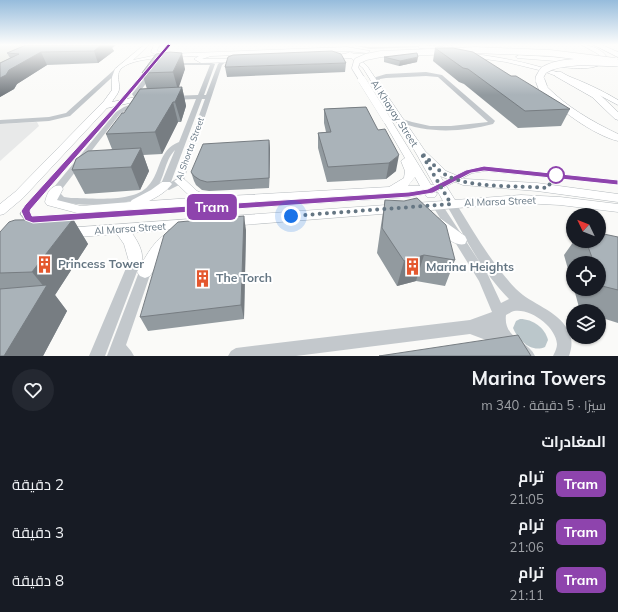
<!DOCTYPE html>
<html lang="ar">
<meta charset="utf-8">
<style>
body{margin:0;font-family:Mulish,Cairo,sans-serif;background:#242831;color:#f1f3f6;direction:rtl;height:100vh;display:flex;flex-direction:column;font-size:15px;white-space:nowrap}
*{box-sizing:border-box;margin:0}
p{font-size:13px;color:#9ea1a6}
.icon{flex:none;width:22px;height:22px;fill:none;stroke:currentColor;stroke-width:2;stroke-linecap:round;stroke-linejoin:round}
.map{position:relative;height:356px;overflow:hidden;direction:ltr}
.sheet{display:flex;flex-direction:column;background:#171b24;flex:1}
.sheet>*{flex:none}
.badge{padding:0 8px;border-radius:6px;font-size:14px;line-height:26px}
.needle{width:26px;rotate:313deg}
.buttons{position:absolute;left:566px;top:208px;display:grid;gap:8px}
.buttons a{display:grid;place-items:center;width:40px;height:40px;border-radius:50%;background:#171b24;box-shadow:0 1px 3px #0004;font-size:20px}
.you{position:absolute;width:20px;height:20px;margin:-10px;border:3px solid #fff;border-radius:50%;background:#1a73e8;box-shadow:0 0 0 6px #1a73e833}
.map>.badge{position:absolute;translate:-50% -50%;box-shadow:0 0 0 2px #fff}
h2{padding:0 12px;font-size:15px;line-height:36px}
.round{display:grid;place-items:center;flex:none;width:42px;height:42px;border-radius:21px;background:#242831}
.headline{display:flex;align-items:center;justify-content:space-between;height:68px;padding:0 12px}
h1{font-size:19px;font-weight:700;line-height:30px}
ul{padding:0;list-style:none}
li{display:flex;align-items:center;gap:12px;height:48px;padding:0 12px}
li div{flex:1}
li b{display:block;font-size:15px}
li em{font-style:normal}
li .badge{min-width:44px;font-weight:700;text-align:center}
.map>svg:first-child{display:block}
</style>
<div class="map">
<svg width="618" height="356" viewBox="0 0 618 356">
<rect width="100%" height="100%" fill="#fafaf8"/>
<path fill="#e8e9e9" d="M37,122L39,126L0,161V124Z"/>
<path fill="#dadfd7" d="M0,45H56L0,80Z"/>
<path fill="#bbc7cb" d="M520,319C533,319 545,328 548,340L545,347C531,353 518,340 513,328L516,321Z"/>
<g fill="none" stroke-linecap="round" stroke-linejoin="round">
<defs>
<path id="major" d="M144,45H149L133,60L157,55L151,52L154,45H159L157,51L167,54L347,47L370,51L367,53L347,51L211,56L202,59H243V61L241,62L201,63L194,59L199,56C182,57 130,56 120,70C116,76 120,83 119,89C119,93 114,98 112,102L131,98H134V102L107,108L23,198L4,214L0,215V204L15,192L104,101L112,90V77L115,69Z
M421,45L443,47L446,49L443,51L419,48V46Z
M582,45C591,45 605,50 608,60C596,71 573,69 558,66L557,65L560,63L589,64L602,59L598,54Z
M350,52L354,54H378V56L376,57H357L367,66L425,151L446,171L465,179L537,183L618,194V202L537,191L463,185L440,176L455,200L521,195L560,197L618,204V212L560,205L521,203L230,226L225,224L224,221L225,218L230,216L443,201L438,192H436L437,194L435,197H427L424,193L208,205L81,214L47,205L45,202C47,193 51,184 61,186L63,189L57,200L81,206L130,202L132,200L151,190L162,182H170L172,184C166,192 157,197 149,201L192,198L174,181L180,178L184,179L197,191L210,197L389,187L404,178L405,171L401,161L405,158L383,120L387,117L391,120L431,185H434L416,153L363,68L351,58L328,59L325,57C332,53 343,56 350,52ZM415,177L420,186H408Z
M466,53C520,59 571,72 618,100V105L580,85L543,71L506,62L464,56V54Z
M519,55L568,58L571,60L568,62L517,58L516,57Z
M436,217L441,219L465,236L467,240L465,244C453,247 440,232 431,225L430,222L431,219Z
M191,219L196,221L198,224L196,227L132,233C138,242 146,255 140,265L135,267L130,265L124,244L117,234L66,238L61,236L59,233L61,230L66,228Z
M169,233L174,234L176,238L165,252L150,276L145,278L140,276L137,272C144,260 155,237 169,233Z"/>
<path id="highway" d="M594,45H602L618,52V57Z
M555,72H561L598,93L618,112V120L615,119L592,97L555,76Z
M543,85L546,86C567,107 591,121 618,134V141C593,135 557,108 540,90L539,88Z"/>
</defs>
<use href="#major" stroke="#b5babe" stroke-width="1"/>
<use href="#highway" stroke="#b4b9bd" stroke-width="1"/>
<path fill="#c3c8cc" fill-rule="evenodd" d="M158,45H165L155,49L153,48Z
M353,45L370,47L467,45L370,49Z
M201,60L215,64L204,95H206L218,64L223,60L227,61L222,65L183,183L169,190L166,189L161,184L175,150C164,161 165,179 155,190C140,207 75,208 55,200L51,194L54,187L116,112L124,107L140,101L143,103L142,104L128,109L120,114L62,189L61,194L64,197L71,198C92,198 134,203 148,186C162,171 157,151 179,142L196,99L172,100L169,98L172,96L198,95L210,65H173L171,64L173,63H201L199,61ZM202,99H205L176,179L171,182Z
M115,69L120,70L70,116L49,121L0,124V120L49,117L66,113Z
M149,72L154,73L138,94L147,99L144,101L134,97L132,94Z
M426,72L442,75L494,120L495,121L493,124C462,132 427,134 397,121V119L399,118L412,122L430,126H451L488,122L438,77L426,76L386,78L380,79L377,83L372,82L376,77L386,74Z
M451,201L455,202C474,232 491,263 516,289C532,305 556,309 568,330C573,339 572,347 569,356H553C555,352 557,348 557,344C556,327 531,308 514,311C511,312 508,314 506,315C503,339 528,340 535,356H513L502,346L470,334L296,356H228L231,351L236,348L470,320L492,312L479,281L432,205L433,203H441L488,275L501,303L509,299C482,272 465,237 446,204L447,202Z
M135,256L139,258L141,261L105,356H89L129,261L131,258Z
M145,267L149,268L151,272L126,345L131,351L134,356H107L139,272L141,268Z"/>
<use href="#major" fill="#fff" fill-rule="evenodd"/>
<use href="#highway" fill="#fff" fill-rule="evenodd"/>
<path stroke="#a2aab0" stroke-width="1" d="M29,218L33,220L69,217
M63,220L409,197L435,192L472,173L485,171L618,184
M35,222L26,221L20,214L24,207L113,109L168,45"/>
<defs>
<path id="major-bridge-far1" d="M363,81L355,68L357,61L366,57L381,54L476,50L550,53L615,61"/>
<path id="major-bridge" d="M362,80L387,120"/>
<path id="highway-bridge-far1" d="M540,81L539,78C541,75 542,72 544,70C561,59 599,62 618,63"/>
<path id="highway-bridge" d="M540,80L543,88"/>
</defs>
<use href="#major-bridge-far1" stroke="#b5babe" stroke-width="7" stroke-linecap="butt"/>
<use href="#major-bridge" stroke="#b5babe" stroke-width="8" stroke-linecap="butt"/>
<use href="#highway-bridge-far1" stroke="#b4b9bd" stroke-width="8" stroke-linecap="butt"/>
<use href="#highway-bridge" stroke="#b4b9bd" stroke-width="10" stroke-linecap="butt"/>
<use href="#major-bridge-far1" stroke="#fff" stroke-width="6"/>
<use href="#major-bridge" stroke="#fff" stroke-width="8"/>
<use href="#highway-bridge-far1" stroke="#fff" stroke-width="7"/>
<use href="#highway-bridge" stroke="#fff" stroke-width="9"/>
</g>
<path fill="#929a9f" d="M112,48L114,51L98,63L47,65L17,84L14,89L0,97V63L10,58L7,53Z
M435,48L511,76L570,109L561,126L518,128L464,84L459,82L433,61Z
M384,57L417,62L399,66L384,62Z
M346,63L345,72L227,77L225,67Z
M185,69L178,87H182L186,106L181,122H178L162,154L143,155L149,171L140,190L85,194L72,170L112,149L106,134L147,89L142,73Z
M366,107L396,171L386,179L327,182L318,148V133L326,132L324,123V109Z
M269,140L270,149L269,188L209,191L202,190L196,185L194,181L191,172Z
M385,200L455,260L445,286L416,281L397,286L377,253L381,225Z
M73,219L88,244L55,295L67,311L43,356H0V232Z
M246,230L244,319L148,331L140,317Z
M618,237V323L599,317V311H580L574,289H599V263H573V287L564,255L574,241H599Z"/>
<path fill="#777d82" d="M101,45H116L112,48L114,51L98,63L94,51Z
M41,52L47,65L17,84L14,89L0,97V78L9,70Z
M182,53L185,69L178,90L173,72Z
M418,57L417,62L399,66L400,61Z
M182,87L186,106L181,122L175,102Z
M173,102L178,122L162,154L155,132Z
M269,140L270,149L269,188Z
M141,148L149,171L140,190L131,167Z
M399,155L396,171L386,179L389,163Z
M244,216L246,230L244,319L241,305Z
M73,219L88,244L55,295L67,311L43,356H4L45,288L32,272Z
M424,255L416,281L397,286L404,261Z"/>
<path fill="#aab3b9" stroke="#777d82" d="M26,45H101L94,51L41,52L9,70L6,75L0,78V63L19,54L7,53Z
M435,48H453L473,52L511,76H516L570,109L525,111L468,69L463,68Z
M332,51L341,54L346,63L225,67L228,57L233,55Z
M170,52L182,53L173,72L142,73L156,54Z
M417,53L418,57L400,61L384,57Z
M182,87L175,102H173L155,132L106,134L122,113H124L140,89Z
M366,107L378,130L385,129L399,155L389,163L328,167L318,133L331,132L324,109Z
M269,140V178L207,182L200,180L194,176L191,172L203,144Z
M141,148L131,167L72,170L76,159L88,151Z
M417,198L446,225L455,260L424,255L404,261L382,228L385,200L404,201Z
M244,216L241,305L140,317L164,235L178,222Z
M73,219L32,272L0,273V232L9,222L15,220Z
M599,233L618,237V290L602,286L599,277V263H594L586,241H599Z
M47,285L4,356H0V289Z
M518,335L531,356H379Z"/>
<linearGradient id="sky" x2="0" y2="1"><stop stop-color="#96bcdc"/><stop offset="0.47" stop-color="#fdfdfc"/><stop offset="1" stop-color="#fdfdfc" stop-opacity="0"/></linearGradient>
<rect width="618" height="95" fill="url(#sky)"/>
<path fill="#8e44ad" stroke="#fff" d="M168,44L171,45L117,110L31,209L30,211L32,216L409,192L428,189L466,170L484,166L618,180V185L484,171L471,173L433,193L409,197L33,223L25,220L21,211L25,205L113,108Z"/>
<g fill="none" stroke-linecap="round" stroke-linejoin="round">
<path stroke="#657683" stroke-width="4" stroke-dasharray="0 7.2" d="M291,216L451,204L421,153C430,159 436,170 446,175C470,189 518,185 547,188L556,175"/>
</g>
<defs>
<symbol id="building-bare" viewBox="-9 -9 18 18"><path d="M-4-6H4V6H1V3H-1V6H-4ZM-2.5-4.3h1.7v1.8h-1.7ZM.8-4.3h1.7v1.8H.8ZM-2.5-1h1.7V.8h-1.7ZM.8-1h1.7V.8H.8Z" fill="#e4572e" stroke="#fff" stroke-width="2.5" paint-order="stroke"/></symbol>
</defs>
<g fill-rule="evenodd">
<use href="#building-bare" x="32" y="252" width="25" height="25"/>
<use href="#building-bare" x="400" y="254" width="25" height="25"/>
<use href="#building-bare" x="190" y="266" width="25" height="25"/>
</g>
<circle fill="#fff" stroke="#8e44ad" stroke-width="2" cx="556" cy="175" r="8"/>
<g text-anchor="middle" stroke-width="4" stroke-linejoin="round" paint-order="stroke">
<g font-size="9" fill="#657683" stroke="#fff">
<text transform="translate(190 149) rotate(-70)" y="3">Al Shorta Street</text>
</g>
<g font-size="10" fill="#657683" stroke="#fff">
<text transform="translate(395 113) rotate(57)" y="4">Al Khayay Street</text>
<text transform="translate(500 201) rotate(-2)" y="4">Al Marsa Street</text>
<text transform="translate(130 228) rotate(-4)" y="4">Al Marsa Street</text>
</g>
<g font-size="12" font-weight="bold" fill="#657683" stroke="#fff" text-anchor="start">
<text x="58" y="268">Princess Tower</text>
<text x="426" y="271">Marina Heights</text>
<text x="216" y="282">The Torch</text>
</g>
</g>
</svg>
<div class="buttons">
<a><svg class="needle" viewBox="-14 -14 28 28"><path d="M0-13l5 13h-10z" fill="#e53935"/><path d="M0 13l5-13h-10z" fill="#9ea1a6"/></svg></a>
<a><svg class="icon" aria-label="locate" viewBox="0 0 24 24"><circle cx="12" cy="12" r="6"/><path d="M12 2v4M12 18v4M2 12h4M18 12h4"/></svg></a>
<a><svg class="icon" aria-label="layers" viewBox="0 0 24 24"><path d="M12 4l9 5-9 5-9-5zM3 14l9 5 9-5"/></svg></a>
</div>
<div class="you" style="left:291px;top:216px"></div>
<b class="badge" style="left:212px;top:207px;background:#8e44ad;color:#fff">Tram</b>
</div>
<section class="sheet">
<div class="headline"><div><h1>Marina Towers</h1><p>سيرًا · 5 دقيقة · 340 m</p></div><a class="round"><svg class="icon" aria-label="heart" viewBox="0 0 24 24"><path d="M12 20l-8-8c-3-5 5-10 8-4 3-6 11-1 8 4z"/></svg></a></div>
<h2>المغادرات</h2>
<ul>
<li><span class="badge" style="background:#8e44ad;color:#fff">Tram</span><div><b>ترام</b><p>21:05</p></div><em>2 دقيقة</em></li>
<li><span class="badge" style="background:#8e44ad;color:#fff">Tram</span><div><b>ترام</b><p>21:06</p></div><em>3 دقيقة</em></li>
<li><span class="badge" style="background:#8e44ad;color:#fff">Tram</span><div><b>ترام</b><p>21:11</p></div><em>8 دقيقة</em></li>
</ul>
</section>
